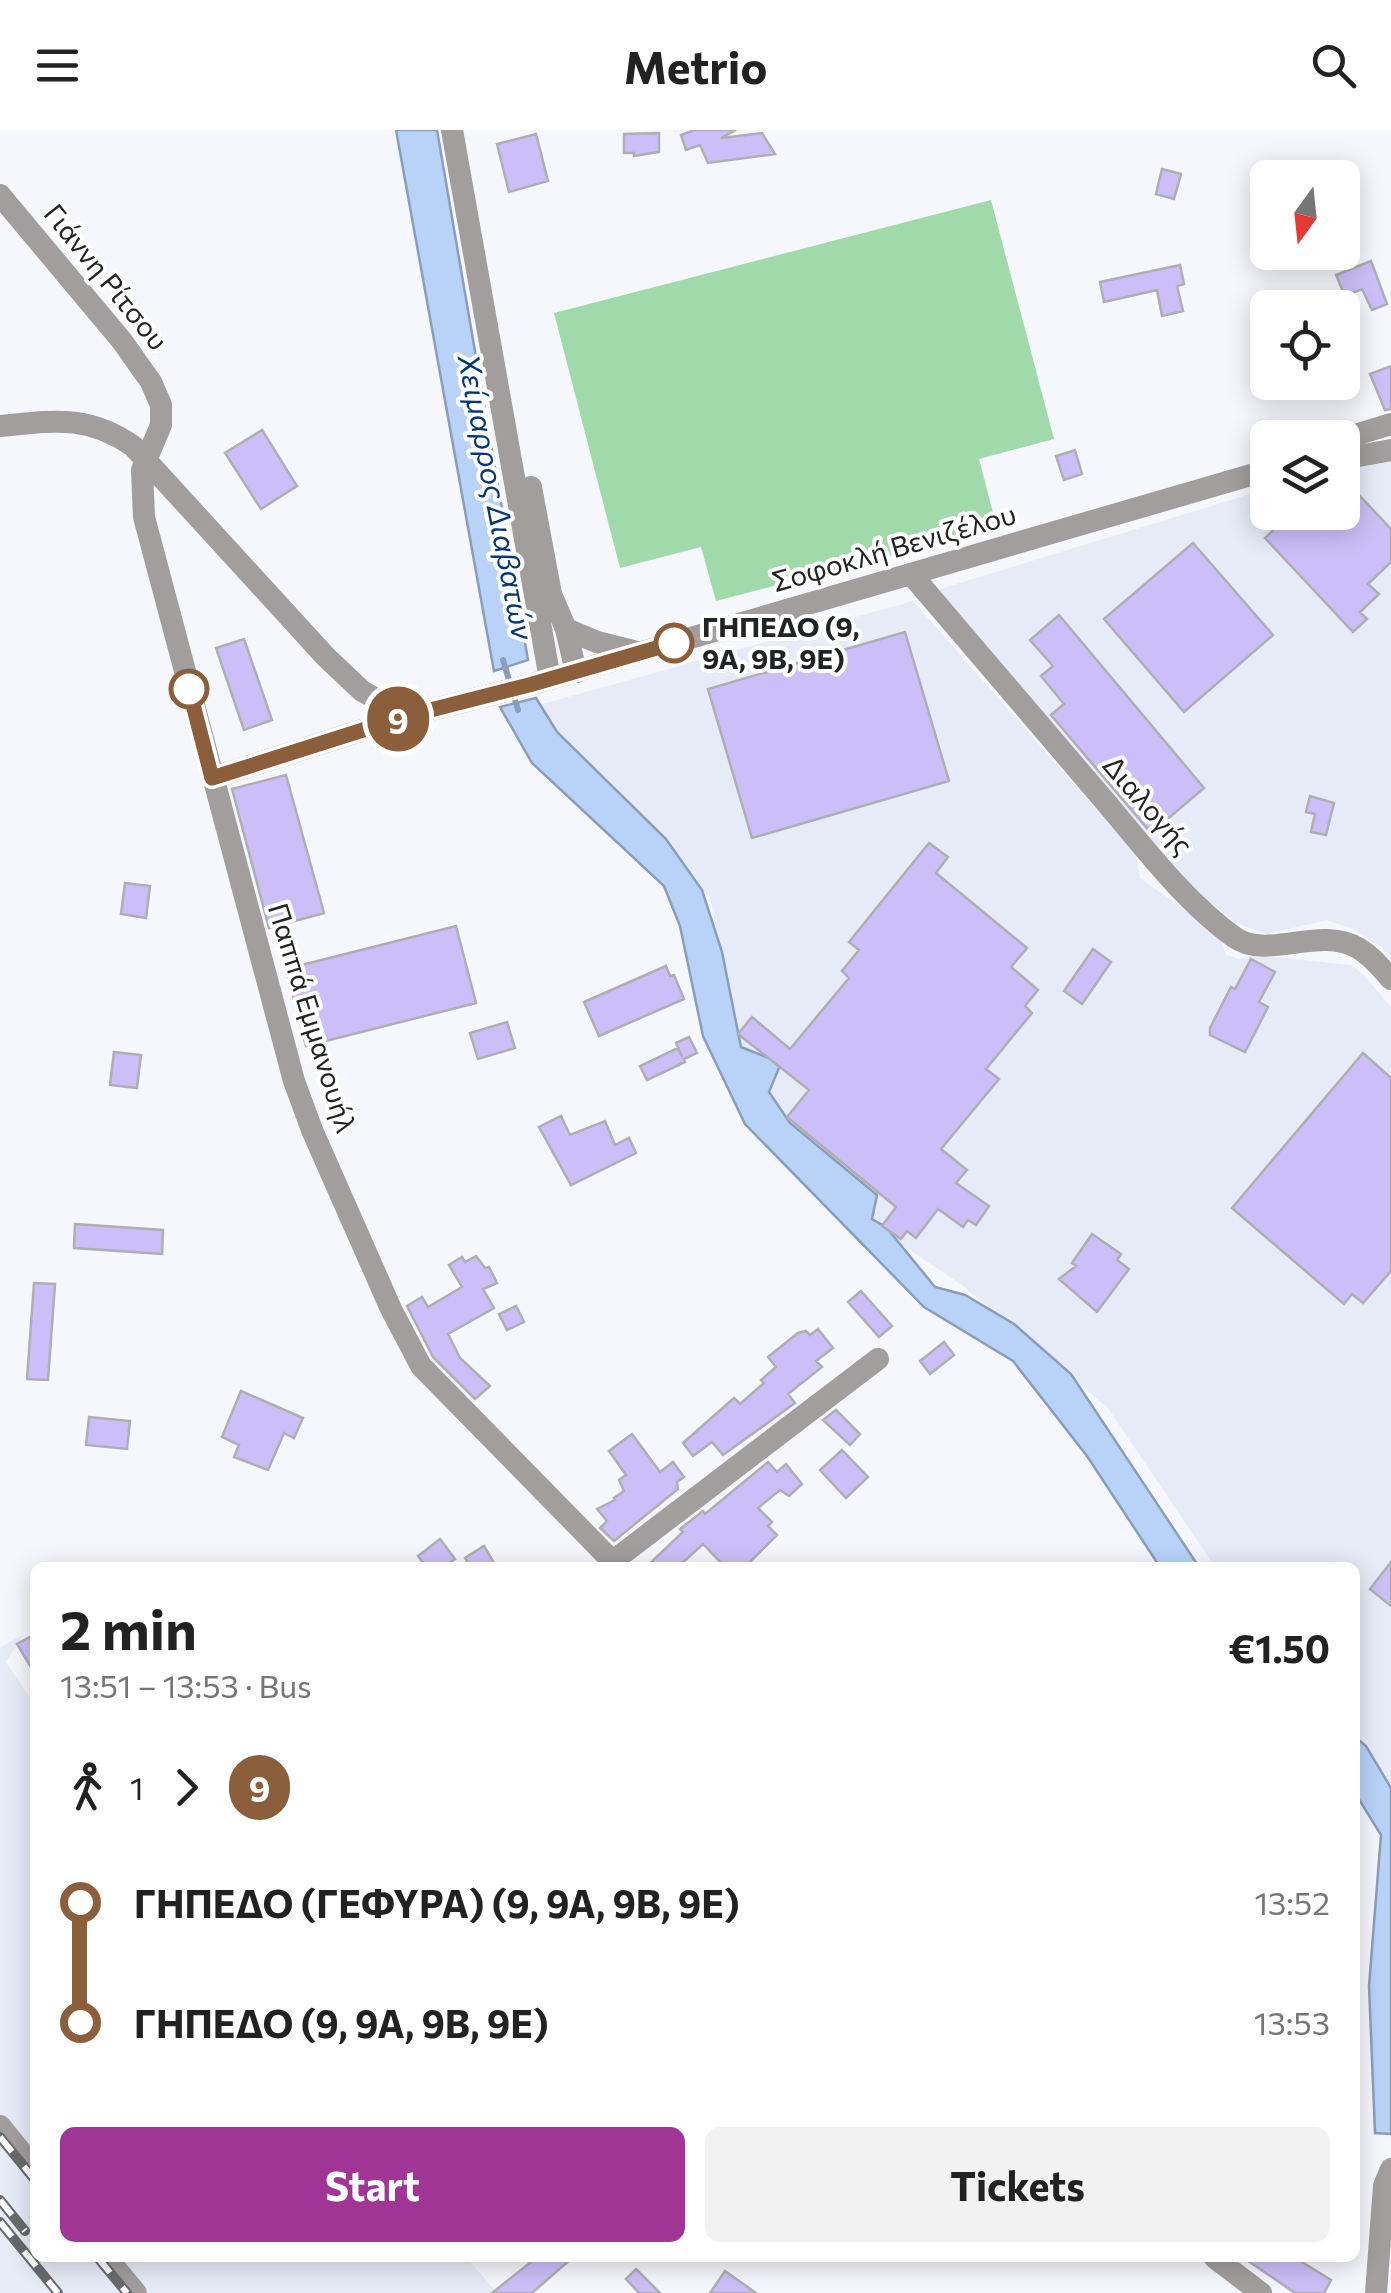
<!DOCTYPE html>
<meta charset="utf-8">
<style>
body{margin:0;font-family:Commissioner,sans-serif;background:#f2f2f2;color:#222;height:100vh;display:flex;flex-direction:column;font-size:38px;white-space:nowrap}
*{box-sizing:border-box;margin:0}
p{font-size:32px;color:#767676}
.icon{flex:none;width:55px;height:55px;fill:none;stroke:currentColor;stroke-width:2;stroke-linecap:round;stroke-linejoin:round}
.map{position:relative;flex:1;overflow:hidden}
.drawer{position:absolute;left:30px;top:1432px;width:1330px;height:700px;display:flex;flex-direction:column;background:#fff;border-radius:15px;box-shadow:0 5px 25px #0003}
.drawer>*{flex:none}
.badge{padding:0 20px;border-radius:32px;font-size:35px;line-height:65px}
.needle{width:65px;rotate:195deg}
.tools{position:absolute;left:1250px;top:30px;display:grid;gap:20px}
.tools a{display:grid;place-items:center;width:110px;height:110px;border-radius:15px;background:#fff;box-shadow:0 5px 25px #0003;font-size:50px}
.map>.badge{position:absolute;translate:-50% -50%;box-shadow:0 0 0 5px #fff}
.legs{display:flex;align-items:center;gap:15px;height:110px;padding:0 30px;font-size:32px}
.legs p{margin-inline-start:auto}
.overview{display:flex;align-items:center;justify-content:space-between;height:170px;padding:0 30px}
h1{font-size:55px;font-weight:700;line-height:75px}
.button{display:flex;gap:20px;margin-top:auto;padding:20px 30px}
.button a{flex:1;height:115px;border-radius:15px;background:#a13596;color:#fff;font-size:40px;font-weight:700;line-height:115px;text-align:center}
.button a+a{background:#f2f2f2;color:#222}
ul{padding:0 30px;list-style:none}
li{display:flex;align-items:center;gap:35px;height:120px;font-size:38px}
li i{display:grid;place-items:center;width:15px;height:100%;margin:0 12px;background:currentColor}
li i::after{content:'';width:25px;height:25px;margin:-12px;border:8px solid;border-radius:50%;background:#fff}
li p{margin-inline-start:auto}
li:first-child i{background:linear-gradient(#0000 50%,currentColor 0)}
li:last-child i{background:linear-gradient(currentColor 50%,#0000 0)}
header{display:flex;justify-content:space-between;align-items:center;height:130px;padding:0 30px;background:#fff;font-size:45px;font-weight:700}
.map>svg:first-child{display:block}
</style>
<header><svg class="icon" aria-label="menu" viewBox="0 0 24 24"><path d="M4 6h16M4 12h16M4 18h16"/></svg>Metrio<svg class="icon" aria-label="search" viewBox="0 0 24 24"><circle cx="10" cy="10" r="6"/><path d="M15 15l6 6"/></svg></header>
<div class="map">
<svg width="1391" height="2163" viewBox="0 0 1391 2163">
<rect width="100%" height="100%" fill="#f5f7fc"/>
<path fill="#e7ebf7" d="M1391,321V829L1381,817L1353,799L1327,790L1267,804L1236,793L1144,719L927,463L1267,359L1268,382H1342L1343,336Z
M913,471L1136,725L1140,748L1220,805L1226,825L1239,829L1255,825L1351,835L1363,844L1391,877V1674L1355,1619V1438L1215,1437L1108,1278L962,1155L875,1097L777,994L739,911L710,768L568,632L539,575Z
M23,1505L6,1532L35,1575V2128H467L497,2163H0V1517Z"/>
<path fill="#a1daaa" d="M991,70L1054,309L979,329L997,398L716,471L701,417L620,438L554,183Z"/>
<path fill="#b8d2f8" stroke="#8b9eb9" stroke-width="2.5" d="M396,0H437L528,530L494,541Z
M536,568L557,602L666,709L702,760L722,822L741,917L781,933L769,962L790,993L877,1065L872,1089L886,1097L935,1157L965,1165L1014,1194L1071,1244L1199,1437H1160L1087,1326L1013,1231L924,1177L745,994L703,906L680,796L664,756L532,633L500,577Z
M1355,1607L1366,1616L1391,1658V2004L1375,2003L1369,1856L1381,1705L1355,1663Z"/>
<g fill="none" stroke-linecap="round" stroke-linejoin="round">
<path stroke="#8b9eb9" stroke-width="6" d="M503,530L518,580"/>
</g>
<path fill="#ccbff9" stroke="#afaeb3" stroke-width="2.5" d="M694,0H736L721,8L762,3L775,24L708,33L700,15L686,20L681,5Z
M659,3V22L634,26V23H624V4Z
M536,4L548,51L509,62L497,14Z
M1162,39L1181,44L1174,69L1156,64Z
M1371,131L1387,174L1372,180L1362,159L1345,166L1336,145Z
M1180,135L1184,154L1177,156L1183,181L1162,186L1157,160L1104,172L1100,152Z
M1391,236V279L1385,280L1370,244Z
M262,300L297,356L261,379L225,323Z
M1075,320L1082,344L1064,350L1056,326Z
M1342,347L1391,399V432L1368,454L1379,464L1360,482L1367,489L1353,502L1265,408L1293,382H1342Z
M1193,413L1273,505L1184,582L1104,489Z
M1059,485L1204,658L1151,703L1051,585L1064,574L1041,546L1053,536L1030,510Z
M905,502L949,651L752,708L708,559Z
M244,509L272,590L244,600L216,518Z
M286,645L324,783L269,798L232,659Z
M1310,666L1334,673L1326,705L1311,702L1315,684L1306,682Z
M929,713L948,727L936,743L1027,818L1011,837L1038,860L1025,876L1032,883L986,939L999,949L941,1019L967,1040L956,1053L989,1076L976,1095L968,1090L963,1097L938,1079L916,1108L907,1101L901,1109L882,1096L896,1077L787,987L809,960L738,904L752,887L790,919L849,848L842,841L859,820L849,812Z
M125,753L150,756L146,788L121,784Z
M456,796L476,873L306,916L286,839Z
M1093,819L1111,832L1082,874L1064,861Z
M1251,829L1275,842L1259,872L1268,877L1245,922L1210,905V898L1231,857L1235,859Z
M666,836L670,846L674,845L684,869L599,906L584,872Z
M507,892L515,918L478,929L470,903Z
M689,907L697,923L684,929L685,932L647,950L640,936L678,918L682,927L676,913Z
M114,922L141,925L137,958L110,955Z
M1363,923L1391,948V1141L1363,1173L1352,1164L1344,1174L1232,1078Z
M561,986L570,1005L605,991L615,1015L629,1008L636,1023L571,1055L539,997Z
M75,1094L163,1100L162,1124L74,1118Z
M1092,1104L1121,1124L1117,1130L1129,1139L1097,1182L1059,1149L1076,1136L1072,1133Z
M476,1126L485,1138L489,1137L497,1153L483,1159L494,1178L448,1204L460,1228L490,1256L475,1269L433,1227L407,1176L422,1167L428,1177L462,1157L449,1135L462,1127L465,1132Z
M34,1153L55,1154L48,1250L27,1249Z
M861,1161L892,1196L879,1207L848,1172Z
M516,1176L524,1192L507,1200L499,1184Z
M818,1199L833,1218L816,1231L822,1237L788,1264L795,1273L723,1325L712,1312L693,1326L683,1313L734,1268L740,1274L764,1253L761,1250L776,1237L768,1227L798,1203L806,1201L810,1205Z
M944,1212L954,1225L930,1244L920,1231Z
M241,1261L303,1288L294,1308L284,1303L268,1340L234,1327L239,1315L222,1307Z
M836,1280L860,1304L850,1315L823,1290Z
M89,1287L130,1291L127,1319L86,1315Z
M632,1304L660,1342L673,1332L684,1347L677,1352L678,1359L614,1411L600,1398L607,1391L597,1379L615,1370L614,1368L624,1361L619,1350L626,1345L609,1321Z
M842,1320L868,1347L846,1368L820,1340Z
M768,1332L777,1342L786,1334L802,1354L789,1366L780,1360L758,1378L772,1392L768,1396L777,1405L744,1438H726L703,1414L677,1438H645L683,1402L680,1399L703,1381L705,1384Z
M440,1409L455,1429L443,1438H427L418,1426Z
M484,1416L497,1438H471L465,1428Z
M1391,1432V1476L1370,1459Z
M35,1504V1544L17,1514Z
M536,2128H572L532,2163H492Z
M1244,2128H1304L1302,2132L1331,2150L1324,2163H1295Z
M636,2139L660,2163H639L626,2149Z
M725,2141L756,2163H710Z"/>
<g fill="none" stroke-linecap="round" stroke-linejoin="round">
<path stroke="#a19e9d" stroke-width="22" d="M452,0L550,549
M0,65L122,211L151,252L161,275V295L142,340L144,387L294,951L312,1000L391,1179L421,1236L619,1438
M0,296C52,291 87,284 133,316L326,527L362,561L407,586
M1342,309L1391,294
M1342,329L1391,320
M531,357L551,464L566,499L576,542
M911,444C975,519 1039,594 1103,669C1143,716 1183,770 1234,807C1268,831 1318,795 1358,818C1372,826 1381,838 1391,849
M566,499L597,512L637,522
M212,648L407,586L529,555L1268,340
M613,1431L878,1229
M0,1996L35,2039
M107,2128L136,2163
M1215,2128L1261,2163
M1376,2163L1384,2056L1391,2039"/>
<defs>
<path id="rail" d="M0,2007L35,2050
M0,2070L25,2101
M0,2092L58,2163
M98,2128L127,2163"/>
</defs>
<use href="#rail" stroke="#696a6d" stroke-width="10"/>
<use href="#rail" stroke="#fff" stroke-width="6" stroke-dasharray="19" stroke-linecap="butt"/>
</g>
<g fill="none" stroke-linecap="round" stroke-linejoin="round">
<defs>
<path id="line-1" d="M189,559L212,648L407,586L529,555L674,513"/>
</defs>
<use href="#line-1" stroke="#fff" stroke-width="22"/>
<use href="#line-1" stroke="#8b5e3c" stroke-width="15"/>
</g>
<g fill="#fff" stroke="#8b5e3c" stroke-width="5">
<circle cx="674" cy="513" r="18"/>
<circle cx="189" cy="559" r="18"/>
</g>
<g text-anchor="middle" stroke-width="8" stroke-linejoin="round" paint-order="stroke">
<g font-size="28" fill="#222325" stroke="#fff">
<text transform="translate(106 147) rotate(51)" y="10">Γιάννη Ρίτσου</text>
<text transform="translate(894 418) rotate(-16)" y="10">Σοφοκλή Βενιζέλου</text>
<text transform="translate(1148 675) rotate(49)" y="10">Διαλογής</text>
<text transform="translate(312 888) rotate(73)" y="10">Παππά Εμμανουήλ</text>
</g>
<g font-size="28" font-weight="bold" fill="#222325" stroke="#fff" text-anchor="start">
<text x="702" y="507">ΓΗΠΕΔΟ (9,<tspan x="702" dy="32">9Α, 9Β, 9Ε)</tspan></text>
</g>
<g font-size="30" font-style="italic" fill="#02377e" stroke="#fff">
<text transform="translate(495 367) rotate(79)" y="10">Χείμαρρος Διαβατών</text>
</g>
</g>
</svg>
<div class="tools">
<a><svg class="needle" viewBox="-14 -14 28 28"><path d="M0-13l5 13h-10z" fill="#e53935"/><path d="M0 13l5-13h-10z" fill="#767676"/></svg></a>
<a><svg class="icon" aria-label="locate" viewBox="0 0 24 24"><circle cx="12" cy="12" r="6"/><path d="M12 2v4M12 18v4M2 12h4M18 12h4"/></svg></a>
<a><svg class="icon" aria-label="layers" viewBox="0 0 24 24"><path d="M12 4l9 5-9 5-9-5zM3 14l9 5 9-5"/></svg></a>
</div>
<b class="badge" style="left:398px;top:589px;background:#8b5e3c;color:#fff">9</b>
<section class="drawer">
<div class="overview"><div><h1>2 min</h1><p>13:51 – 13:53 · Bus</p></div><b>€1.50</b></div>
<div class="legs"><svg class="icon" aria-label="walk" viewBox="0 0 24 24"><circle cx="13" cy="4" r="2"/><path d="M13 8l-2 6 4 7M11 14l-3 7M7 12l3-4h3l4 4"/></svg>1<svg class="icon" aria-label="forward" viewBox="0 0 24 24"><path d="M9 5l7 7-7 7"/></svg><b class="badge" style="background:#8b5e3c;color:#fff">9</b></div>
<ul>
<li><i style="color:#8b5e3c"></i><b>ΓΗΠΕΔΟ (ΓΕΦΥΡΑ) (9, 9Α, 9Β, 9Ε)</b><p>13:52</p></li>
<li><i style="color:#8b5e3c"></i><b>ΓΗΠΕΔΟ (9, 9Α, 9Β, 9Ε)</b><p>13:53</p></li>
</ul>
<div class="button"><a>Start</a><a>Tickets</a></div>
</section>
</div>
